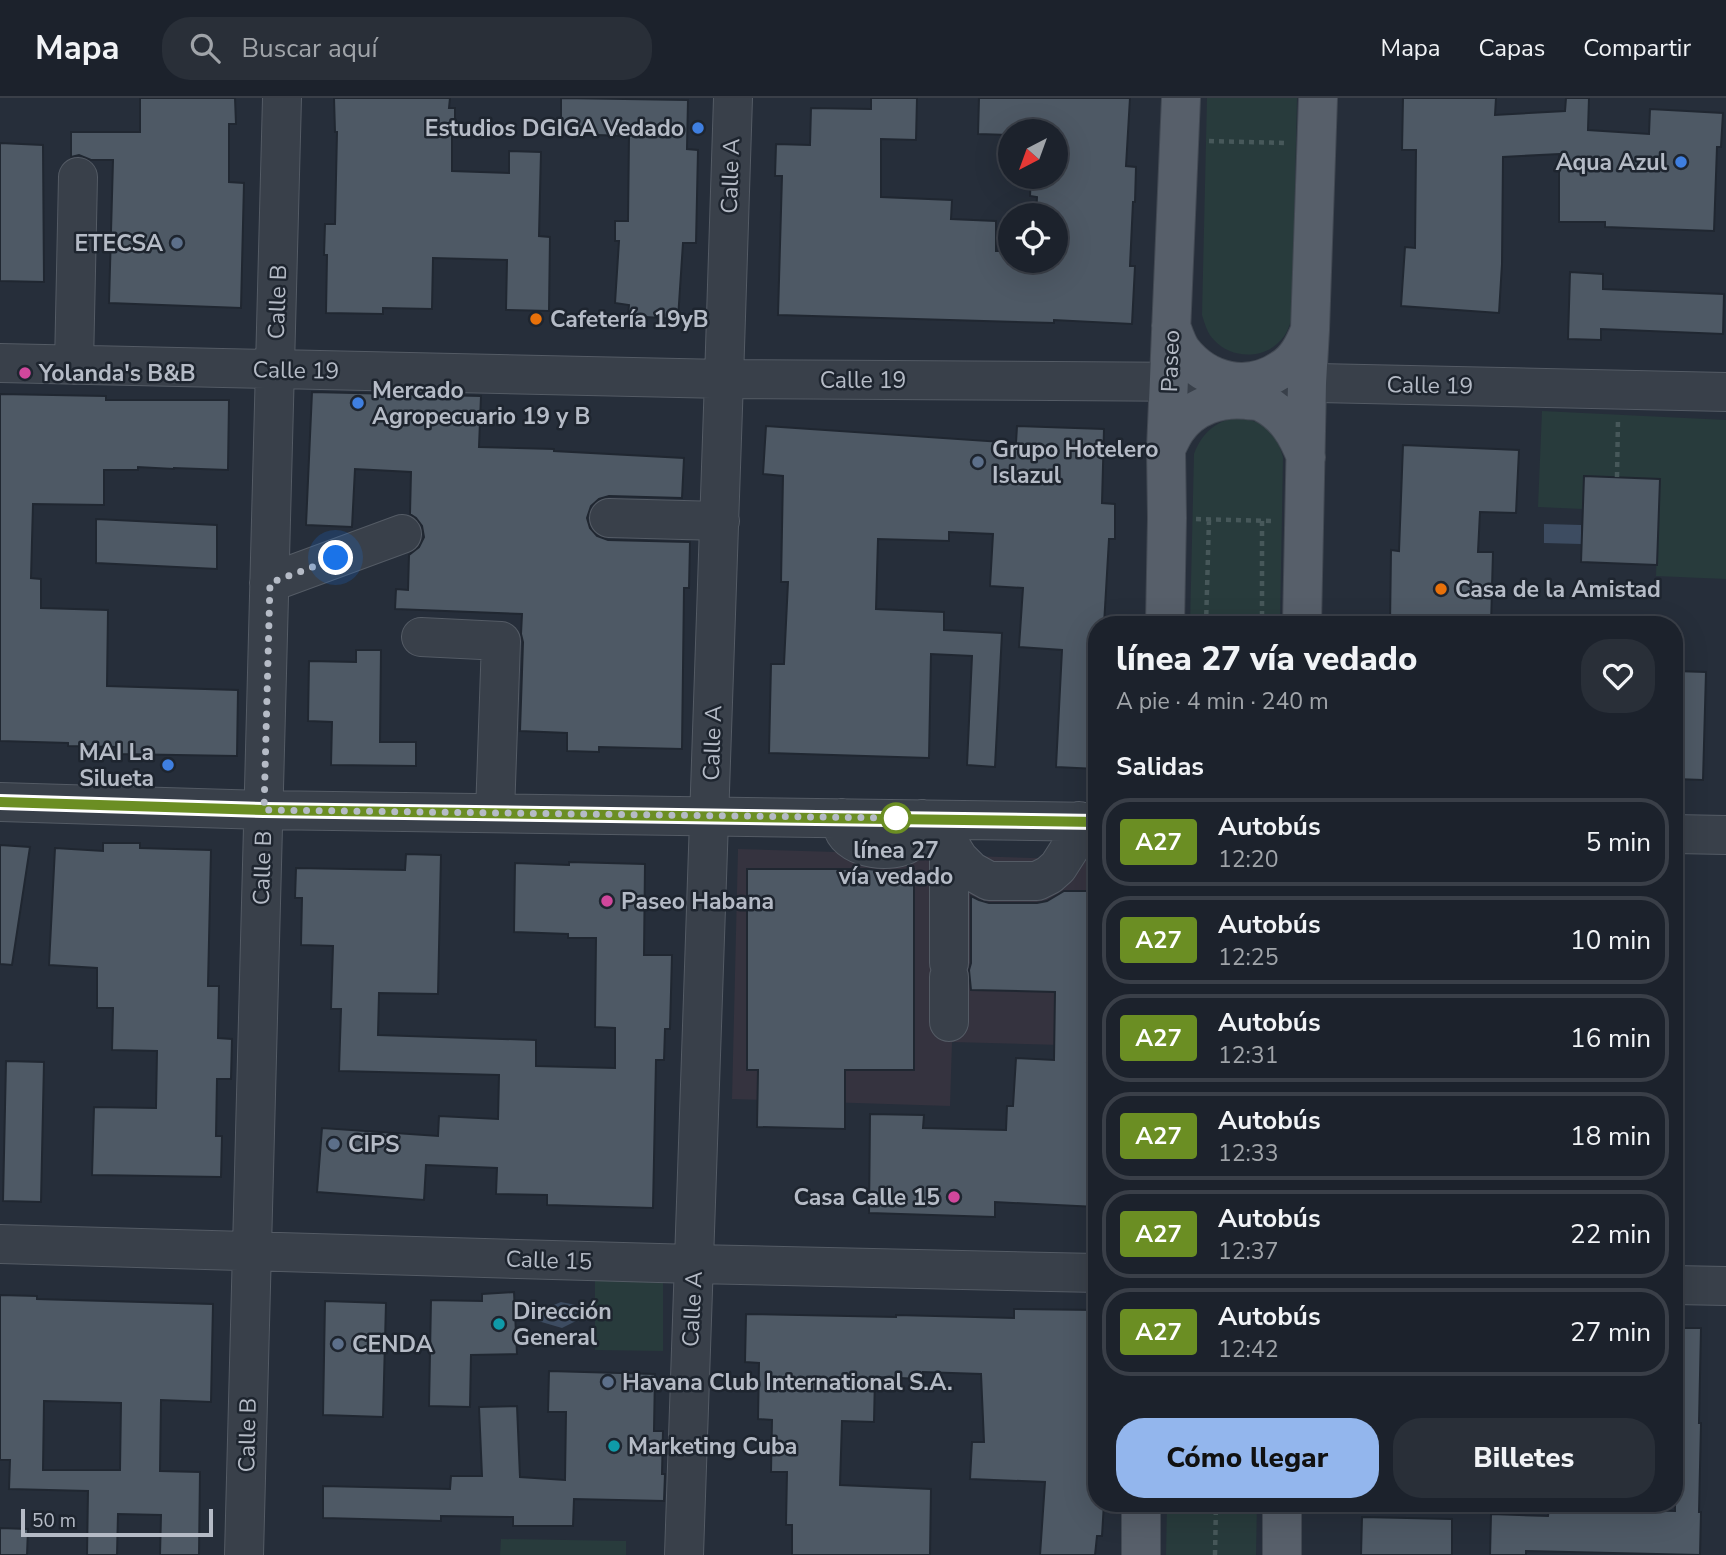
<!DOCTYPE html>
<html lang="es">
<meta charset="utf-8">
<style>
body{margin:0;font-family:"Nunito Sans",sans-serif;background:#292f38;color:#f1f3f6;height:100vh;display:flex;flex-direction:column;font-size:26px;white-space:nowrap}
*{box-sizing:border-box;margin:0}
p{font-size:23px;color:#a0a4a9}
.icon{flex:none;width:38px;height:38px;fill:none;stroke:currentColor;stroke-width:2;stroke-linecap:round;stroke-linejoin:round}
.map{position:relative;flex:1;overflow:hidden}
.sheet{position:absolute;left:1088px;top:518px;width:595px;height:896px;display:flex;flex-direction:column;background:#1c222c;border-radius:28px;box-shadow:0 7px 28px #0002,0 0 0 2px #3a3f48}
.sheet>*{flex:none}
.badge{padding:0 14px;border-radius:5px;font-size:24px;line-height:46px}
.needle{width:46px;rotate:221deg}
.fabs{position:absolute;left:998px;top:21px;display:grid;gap:14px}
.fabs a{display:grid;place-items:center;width:70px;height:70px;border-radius:50%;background:#1c222c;box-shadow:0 7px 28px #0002,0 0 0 2px #3a3f48;font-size:35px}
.scale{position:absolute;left:21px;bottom:18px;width:192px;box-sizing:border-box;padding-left:7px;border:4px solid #b5bbc6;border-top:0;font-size:19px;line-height:24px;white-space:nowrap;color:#b5bbc6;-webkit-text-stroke:5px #1e252f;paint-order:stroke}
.you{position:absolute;width:35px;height:35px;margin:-18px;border:5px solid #fff;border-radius:50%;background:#1a73e8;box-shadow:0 0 0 10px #1a73e833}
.map>.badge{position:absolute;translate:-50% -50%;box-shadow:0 0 0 4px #fff}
h2{padding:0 28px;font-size:26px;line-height:63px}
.round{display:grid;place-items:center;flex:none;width:74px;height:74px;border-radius:28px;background:#292f38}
.head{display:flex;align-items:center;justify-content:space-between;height:119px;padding:0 28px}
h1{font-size:33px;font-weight:800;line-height:52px}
.button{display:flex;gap:14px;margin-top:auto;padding:14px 28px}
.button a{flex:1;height:80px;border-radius:28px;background:#93b6ed;color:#111;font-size:28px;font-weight:800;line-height:80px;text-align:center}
.button a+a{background:#292f38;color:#f1f3f6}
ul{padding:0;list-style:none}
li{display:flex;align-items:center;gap:21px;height:88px;margin:0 14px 10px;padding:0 14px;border:4px solid #3a3f48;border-radius:28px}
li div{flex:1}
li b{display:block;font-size:26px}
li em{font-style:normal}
li .badge{min-width:77px;font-weight:700;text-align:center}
header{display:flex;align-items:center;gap:42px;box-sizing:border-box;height:98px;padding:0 35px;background:#1c222c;border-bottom:2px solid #3a3f48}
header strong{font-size:33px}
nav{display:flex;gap:38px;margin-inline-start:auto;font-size:24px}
.search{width:490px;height:63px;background:#292f38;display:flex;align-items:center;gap:18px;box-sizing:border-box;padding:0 24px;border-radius:28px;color:#a0a4a9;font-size:26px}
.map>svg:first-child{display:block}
</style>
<header>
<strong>Mapa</strong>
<div class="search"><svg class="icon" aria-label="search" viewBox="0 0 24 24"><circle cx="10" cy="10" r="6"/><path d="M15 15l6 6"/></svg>Buscar aquí</div>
<nav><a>Mapa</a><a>Capas</a><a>Compartir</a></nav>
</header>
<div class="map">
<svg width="1726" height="1457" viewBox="0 0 1726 1457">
<rect width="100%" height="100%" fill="#262e3a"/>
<path fill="#35333f" d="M738,751L1097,762V948L952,944L950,1008L732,1001Z"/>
<path fill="#283b3c" d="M1207,0H1297L1292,220C1289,229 1286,238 1279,244C1261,262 1230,260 1214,242C1207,235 1205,226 1202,217Z
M1542,313L1726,322V481L1656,478L1659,381L1585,378L1583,411L1538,409Z
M1233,320C1261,321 1275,331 1283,359L1280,527H1190L1194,356C1202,336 1212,326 1233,320Z
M595,1181L663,1182V1253L595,1252Z
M1167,1405H1257L1256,1457H1166Z
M501,1441L626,1443V1457H500Z"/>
<path fill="#3d4c61" d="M1544,426L1581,427V446L1544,445Z
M561,1204L581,1208L584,1219L562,1230L538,1223L539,1213Z"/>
<path fill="#4e5965" stroke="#202731" stroke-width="2" fill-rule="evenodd" d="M140,0H235L236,26H229V84L244,85L241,210L109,205L113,62H91L79,57L71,59V34H140Z
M334,0H450L449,10H455V33H452V73L509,75V53L541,54L539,138L550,139L549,213L506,212L507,162L433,160L432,211L383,210V216L326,215L327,157H324L325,126H335L337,34H335Z
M561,0L688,2L687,51L698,52L696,145H683L678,221L628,218L629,207L615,205L619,143H615V123H628L629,38L561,36Z
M871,0H917L916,42L881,41V99L952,102L951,121L996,123V153H1010V163H1055V117H1036L1037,99L1030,98L1031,79H1055V33H1009V37L978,36L979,0H1130L1126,68L1136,69L1135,104H1133L1130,168H1135L1132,226L1054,222V225L778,217L782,78H775L776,46L810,47L811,10L871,11Z
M1403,0H1496L1495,17L1565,13L1566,0H1589L1588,32L1649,36L1650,11L1723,15L1721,49H1717L1714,133L1605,129V124H1559V56L1503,59L1502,166L1499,215L1401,208L1405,149L1415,150L1416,52H1402Z
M0,45L43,47L44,184L0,183Z
M1570,174L1603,176V191L1724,196L1723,236L1601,231V242L1568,241Z
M312,294L481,298L479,349L554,351V353L684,360L682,400L609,398L599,401L591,408L587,420L590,430L597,438L608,442L690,444L689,490H684L682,651L599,649V654L567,653V635L520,633L523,544L521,536L522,516L395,511L396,491L408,492L409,457L419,449L424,439L422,428L416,420L410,416L411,374L355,371L352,429L306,427Z
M0,296L106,298V302H229L228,372L174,370V371L138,369V372H104V407L33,406L31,480L41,481V510L108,512L107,588L238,592L237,658L116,656V649L68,648V645L0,643Z
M766,328L1016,345L1017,328L1104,331L1102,405L1115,406V441H1109L1104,527H1097V671L1056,669L1062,552L1019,549L1023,490L990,488L993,436L949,434V443L878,441L876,511L944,514V532L1002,535L995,669L967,667L972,558L931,556L929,660L769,655L771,566H784L788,484H781L783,378L763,376Z
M1403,347L1519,352L1516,415L1480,414L1478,454H1493L1491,527H1390L1391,452L1399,453Z
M1584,378L1660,381L1657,467L1581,464Z
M96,421L217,427V471L96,465Z
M356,552H381L380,644H416V668L331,667L332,624L308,623L309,563L356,564Z
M1675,573L1706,574L1703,682L1675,681Z
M103,745H140V750L211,752L208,888H219L218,940L232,941L231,981H217L216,1038H222L221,1079L92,1077L94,1009L156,1010L157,953L112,952L113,910H97V870L49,867L55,750L103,753Z
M0,747L30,749L12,867L0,866Z
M406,756L441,757L438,896L379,895L378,937L536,942V968L615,970V930L595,929L596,840H568V836L514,834L515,765L569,767V764L645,766L644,857H672L670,931H665L664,962H656L653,1110L547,1107V1097L496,1096L497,1070L426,1067L424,1102L317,1094L322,1030L438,1038L439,1018L498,1021L499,977L339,973L341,911H331L333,848L301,847L302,800H295L296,770L405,772Z
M747,771H868L884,773L914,771V972H845V1031L757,1029L758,972H747Z
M1064,793H1097V891H1088L1087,964H1097V1109L995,1104V1119L869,1115L870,1016L924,1017L923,1030L1006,1032L1007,1008H1013L1016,960L1054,962L1055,894L971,892L969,872L971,865V798L979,802L989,805H1037L1047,803Z
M6,963L44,964L41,1104L3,1103Z
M514,1194L517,1256L471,1257L470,1309L429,1308L431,1202L482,1203V1196Z
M0,1197L37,1198V1201L213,1206L211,1304L161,1302L160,1373L200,1374L199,1457H160L161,1417L118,1416L117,1457H87L88,1393L9,1391L10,1362H0ZM44,1303L121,1305L120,1372H43Z
M325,1203L386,1205L383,1319L323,1317Z
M1014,1211L1097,1212V1405H1104L1102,1438H1097L1095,1457H1040L1045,1384L970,1381L972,1344H984L981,1276L923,1274V1281L875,1279L874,1324L842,1323L840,1387L931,1391L930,1457H792V1427H786L787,1374H771L772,1322L758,1321L759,1265L745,1264L746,1216L896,1219V1217L1014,1220Z
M1675,1230H1701L1699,1325H1701L1699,1414H1701L1700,1457L1526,1453V1457H1490L1491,1416L1548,1418L1549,1410L1675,1413Z
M549,1273L655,1276L654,1333H663L662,1376H665L664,1403L574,1401L573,1428H513V1419L441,1418V1423L323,1420V1388L450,1391L451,1378H482L479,1309L517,1308L520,1379L565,1382L566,1314H548Z
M1362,1419L1452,1421V1457H1361Z
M0,1430L28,1431L27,1457H0Z"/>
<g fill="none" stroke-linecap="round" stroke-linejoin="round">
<defs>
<path id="minor" d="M0,265L724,281L1202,284
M74,267L78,79
M1272,284L1726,294
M609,420L720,423
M269,485L402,436
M421,539L501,543L495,715
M0,704L263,712L1097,724
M842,720C842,723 842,727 843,731C851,752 893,756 909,745C918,739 921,731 922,721
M1675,736L1726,737
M949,737V865
M949,745L959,761L971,773L989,783H1037L1049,777L1058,769L1074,744L1079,723
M949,924V879
M0,1146L694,1166L1097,1175
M1675,1187L1726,1188
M244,1457L282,0
M684,1457L724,281L733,0"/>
<path id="major" d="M1171,228C1174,236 1177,246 1182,253C1207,285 1248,294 1282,271C1297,262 1304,247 1310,232
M1166,351C1169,345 1172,338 1176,332C1192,308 1221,299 1247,302C1253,303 1259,302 1263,305C1286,317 1297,336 1306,359
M1165,527L1167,420L1166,351L1181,0
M1302,527L1307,285L1310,232L1318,0
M1141,1457V1405
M1282,1457V1405"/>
</defs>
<use href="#minor" stroke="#545b65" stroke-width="40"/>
<use href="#major" stroke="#424953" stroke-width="40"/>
<path stroke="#47585a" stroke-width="4.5" stroke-dasharray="5 5" stroke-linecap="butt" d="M1209,43L1287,45
M1617,379L1618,321
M1196,421L1274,423
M1262,423V527
M1206,527L1209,421
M1215,1457L1216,1405"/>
<use href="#minor" stroke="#39404a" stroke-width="38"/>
<use href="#major" stroke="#575f6a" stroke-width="38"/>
</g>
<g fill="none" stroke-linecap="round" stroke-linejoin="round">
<defs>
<path id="line" d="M0,704L264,712L1097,724"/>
</defs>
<use href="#line" stroke="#fff" stroke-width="16"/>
<use href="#line" stroke="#6b8e23" stroke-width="10"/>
<path stroke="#b5bbc6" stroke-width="7" stroke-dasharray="0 12.6" d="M336,460L270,485L264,712L896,720"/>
</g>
<g fill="#3f7fe0" stroke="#1e252f" stroke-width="2.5">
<circle cx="698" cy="30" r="7"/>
<circle cx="1681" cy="64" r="7"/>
<circle cx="358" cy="305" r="7"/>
<circle cx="168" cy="667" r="7"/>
</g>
<g fill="#5c6f8a" stroke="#1e252f" stroke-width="2.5">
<circle cx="177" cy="145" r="7"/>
<circle cx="978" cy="364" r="7"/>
<circle cx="334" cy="1046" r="7"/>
<circle cx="338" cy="1246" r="7"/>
<circle cx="608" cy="1284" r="7"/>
</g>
<g fill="#e8710a" stroke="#1e252f" stroke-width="2.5">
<circle cx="536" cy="221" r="7"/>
<circle cx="1441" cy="491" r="7"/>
</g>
<g fill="#d1479c" stroke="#1e252f" stroke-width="2.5">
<circle cx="25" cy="275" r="7"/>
<circle cx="607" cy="803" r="7"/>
<circle cx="954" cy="1099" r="7"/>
</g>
<circle fill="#fff" stroke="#6b8e23" stroke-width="3.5" cx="896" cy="720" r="14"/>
<g fill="#0f9aa8" stroke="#1e252f" stroke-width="2.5">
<circle cx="499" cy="1226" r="7"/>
<circle cx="614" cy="1348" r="7"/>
</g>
<g text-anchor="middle" stroke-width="5" stroke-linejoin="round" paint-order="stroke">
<g font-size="23" font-weight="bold" fill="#b5bbc6" stroke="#1e252f" text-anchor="start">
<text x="684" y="38" text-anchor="end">Estudios DGIGA Vedado</text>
<text x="1667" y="72" text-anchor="end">Aqua Azul</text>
<text x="163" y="153" text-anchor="end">ETECSA</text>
<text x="550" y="229">Cafetería 19yB</text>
<text x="39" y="283">Yolanda's B&amp;B</text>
<text x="372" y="300">Mercado<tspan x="372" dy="26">Agropecuario 19 y B</tspan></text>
<text x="992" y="359">Grupo Hotelero<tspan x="992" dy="26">Islazul</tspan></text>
<text x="1455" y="499">Casa de la Amistad</text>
<text x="154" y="662" text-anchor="end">MAI La<tspan x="154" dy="26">Silueta</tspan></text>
<text x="621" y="811">Paseo Habana</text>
<text x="348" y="1054">CIPS</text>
<text x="940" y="1107" text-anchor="end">Casa Calle 15</text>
<text x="513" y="1221">Dirección<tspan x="513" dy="26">General</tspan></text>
<text x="352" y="1254">CENDA</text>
<text x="622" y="1292">Havana Club International S.A.</text>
<text x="628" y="1356">Marketing Cuba</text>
</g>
<g font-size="23" fill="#b5bbc6" stroke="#1e252f">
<text transform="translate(730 78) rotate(-88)" y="8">Calle A</text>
<text transform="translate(277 204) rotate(-88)" y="8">Calle B</text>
<text transform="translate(1170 263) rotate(-88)" y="8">Paseo</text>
<text transform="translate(296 272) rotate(1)" y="8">Calle 19</text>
<text x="863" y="290">Calle 19</text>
<text transform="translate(1430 287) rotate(1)" y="8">Calle 19</text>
<text transform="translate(712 645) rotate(-88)" y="8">Calle A</text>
<text transform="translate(262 770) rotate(-88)" y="8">Calle B</text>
<text transform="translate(549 1162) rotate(2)" y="8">Calle 15</text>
<text transform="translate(692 1211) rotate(-87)" y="8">Calle A</text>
<text transform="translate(247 1337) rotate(-89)" y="8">Calle B</text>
</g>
<g font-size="23" font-weight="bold" fill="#b5bbc6" stroke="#1e252f">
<text x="896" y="760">línea 27<tspan x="896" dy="26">vía vedado</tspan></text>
</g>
</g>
</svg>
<div class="fabs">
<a><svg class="needle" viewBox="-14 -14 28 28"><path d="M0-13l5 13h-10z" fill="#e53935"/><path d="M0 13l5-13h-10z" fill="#a0a4a9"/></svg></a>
<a><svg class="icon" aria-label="locate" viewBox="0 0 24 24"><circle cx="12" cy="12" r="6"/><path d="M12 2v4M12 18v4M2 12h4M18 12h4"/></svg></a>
</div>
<div class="scale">50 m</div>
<div class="you" style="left:336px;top:460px"></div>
<section class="sheet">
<div class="head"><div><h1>línea 27 vía vedado</h1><p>A pie · 4 min · 240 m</p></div><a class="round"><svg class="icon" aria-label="heart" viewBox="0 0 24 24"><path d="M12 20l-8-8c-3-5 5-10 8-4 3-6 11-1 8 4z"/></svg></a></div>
<h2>Salidas</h2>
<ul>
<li><span class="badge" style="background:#6b8e23;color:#fff">A27</span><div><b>Autobús</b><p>12:20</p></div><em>5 min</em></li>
<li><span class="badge" style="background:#6b8e23;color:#fff">A27</span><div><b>Autobús</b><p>12:25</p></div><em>10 min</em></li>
<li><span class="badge" style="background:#6b8e23;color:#fff">A27</span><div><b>Autobús</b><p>12:31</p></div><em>16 min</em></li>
<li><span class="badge" style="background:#6b8e23;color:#fff">A27</span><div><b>Autobús</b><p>12:33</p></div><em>18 min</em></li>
<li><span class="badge" style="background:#6b8e23;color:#fff">A27</span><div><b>Autobús</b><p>12:37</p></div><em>22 min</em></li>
<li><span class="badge" style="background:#6b8e23;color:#fff">A27</span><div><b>Autobús</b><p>12:42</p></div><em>27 min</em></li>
</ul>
<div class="button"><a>Cómo llegar</a><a>Billetes</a></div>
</section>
</div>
